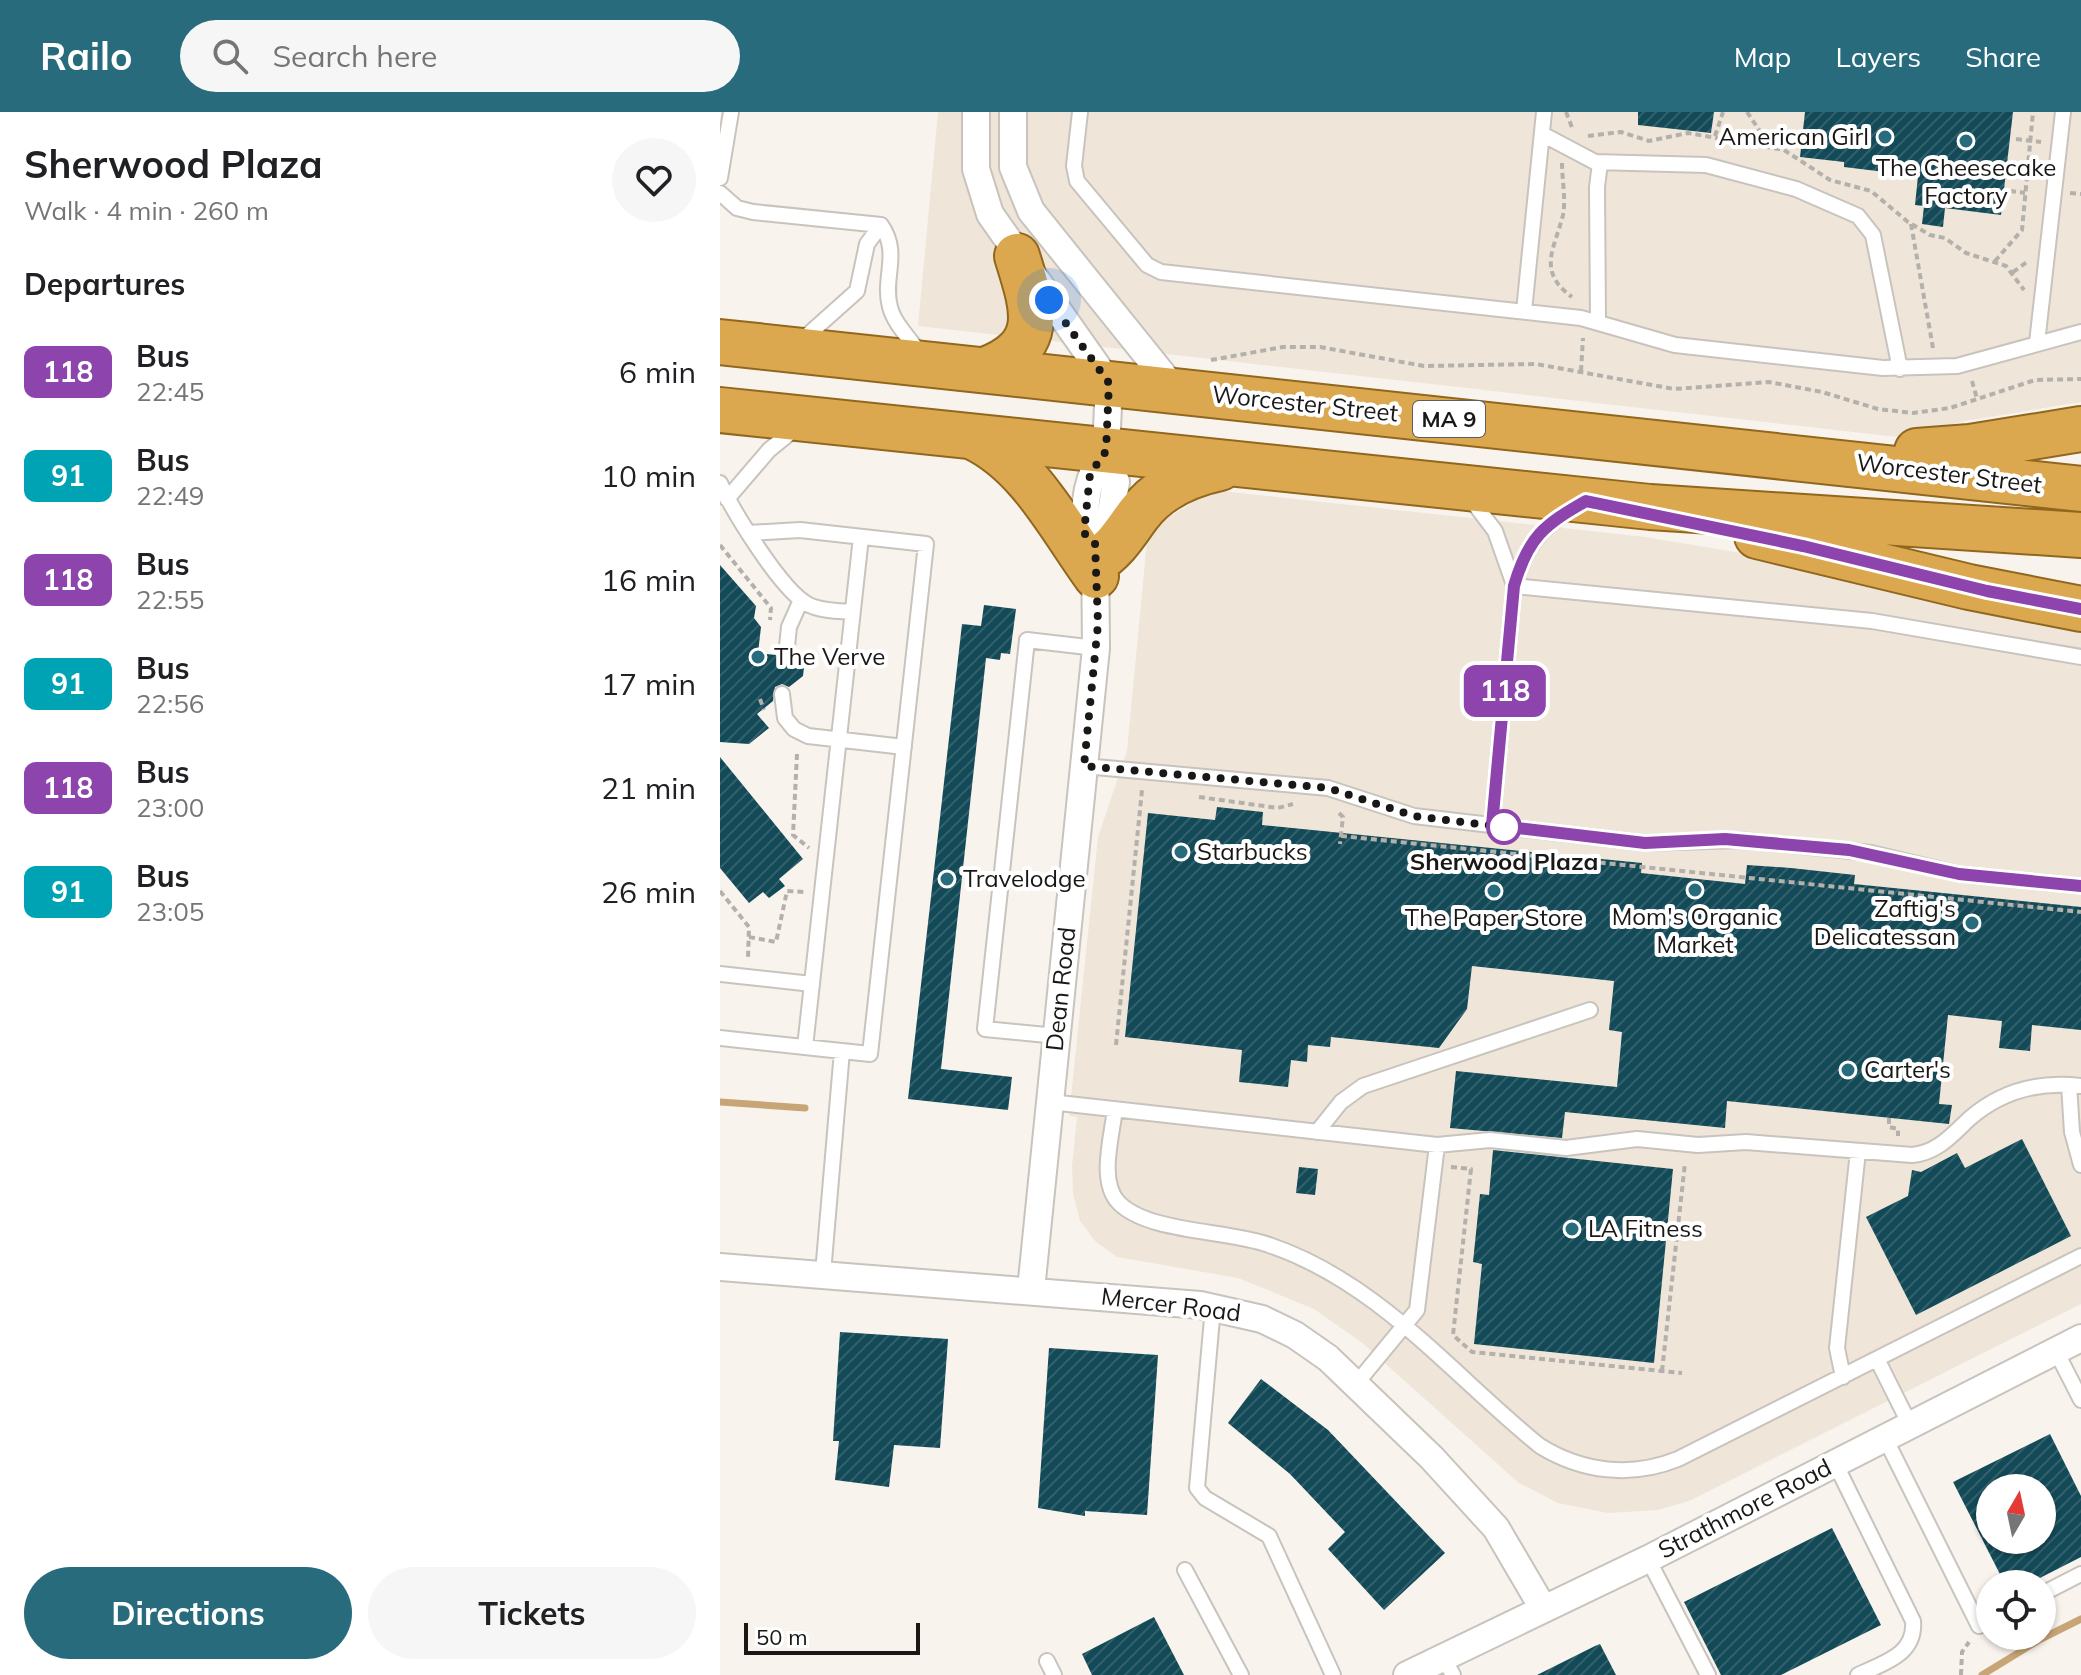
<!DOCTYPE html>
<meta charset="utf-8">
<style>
body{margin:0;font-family:Mulish,sans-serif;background:#f6f6f6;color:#202124;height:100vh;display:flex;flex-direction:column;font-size:30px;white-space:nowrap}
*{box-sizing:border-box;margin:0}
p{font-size:26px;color:#757577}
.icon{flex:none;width:44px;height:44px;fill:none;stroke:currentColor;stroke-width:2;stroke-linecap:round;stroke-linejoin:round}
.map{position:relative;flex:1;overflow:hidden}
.details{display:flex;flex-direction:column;background:#fff;width:720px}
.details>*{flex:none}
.badge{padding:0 16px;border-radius:12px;font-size:28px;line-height:52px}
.needle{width:52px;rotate:9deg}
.buttons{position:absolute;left:1256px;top:1362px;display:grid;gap:16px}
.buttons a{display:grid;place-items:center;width:80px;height:80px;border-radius:50%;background:#fff;box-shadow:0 2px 6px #0004;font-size:40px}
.scale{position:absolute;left:24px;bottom:20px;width:176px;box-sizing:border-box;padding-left:8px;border:4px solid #191816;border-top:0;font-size:22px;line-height:28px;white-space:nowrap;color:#191816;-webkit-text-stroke:6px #fff;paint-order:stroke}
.you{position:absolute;width:40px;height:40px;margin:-20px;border:6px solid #fff;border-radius:50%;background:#1a73e8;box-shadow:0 0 0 12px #1a73e833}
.map>.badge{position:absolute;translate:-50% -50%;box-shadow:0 0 0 4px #fff}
h2{padding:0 24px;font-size:30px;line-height:72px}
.round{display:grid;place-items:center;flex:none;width:84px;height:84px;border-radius:42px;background:#f6f6f6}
.headline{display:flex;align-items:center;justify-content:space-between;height:136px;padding:0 24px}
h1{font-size:38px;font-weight:700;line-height:60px}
.primary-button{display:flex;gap:16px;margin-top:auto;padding:16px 24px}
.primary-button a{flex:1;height:92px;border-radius:48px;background:#276b7c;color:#fff;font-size:32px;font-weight:700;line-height:92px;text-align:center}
.primary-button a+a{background:#f6f6f6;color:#202124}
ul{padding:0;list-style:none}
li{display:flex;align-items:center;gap:24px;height:104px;padding:0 24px}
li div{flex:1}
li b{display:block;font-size:30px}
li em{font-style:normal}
li .badge{min-width:88px;font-weight:700;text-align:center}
header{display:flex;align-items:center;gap:48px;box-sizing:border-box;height:112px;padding:0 40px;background:#276b7c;color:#fff}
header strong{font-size:38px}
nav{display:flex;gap:44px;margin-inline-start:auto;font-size:28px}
.search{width:560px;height:72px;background:#f6f6f6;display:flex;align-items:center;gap:20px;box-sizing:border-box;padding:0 28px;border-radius:44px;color:#757577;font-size:30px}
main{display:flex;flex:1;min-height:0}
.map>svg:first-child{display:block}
</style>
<header>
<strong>Railo</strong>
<div class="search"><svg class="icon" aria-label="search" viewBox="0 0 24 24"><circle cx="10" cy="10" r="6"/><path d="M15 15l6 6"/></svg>Search here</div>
<nav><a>Map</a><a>Layers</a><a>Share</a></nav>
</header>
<main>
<section class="details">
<div class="headline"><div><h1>Sherwood Plaza</h1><p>Walk · 4 min · 260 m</p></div><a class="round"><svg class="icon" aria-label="heart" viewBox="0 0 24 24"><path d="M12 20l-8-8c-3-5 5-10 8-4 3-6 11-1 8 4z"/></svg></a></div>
<h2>Departures</h2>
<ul>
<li><span class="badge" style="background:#8e44ad;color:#fff">118</span><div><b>Bus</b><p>22:45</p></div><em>6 min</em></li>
<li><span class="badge" style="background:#00a3b4;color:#fff">91</span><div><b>Bus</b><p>22:49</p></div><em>10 min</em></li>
<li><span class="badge" style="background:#8e44ad;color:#fff">118</span><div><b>Bus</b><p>22:55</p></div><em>16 min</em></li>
<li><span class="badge" style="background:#00a3b4;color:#fff">91</span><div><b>Bus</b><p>22:56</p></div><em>17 min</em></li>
<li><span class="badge" style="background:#8e44ad;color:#fff">118</span><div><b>Bus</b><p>23:00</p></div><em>21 min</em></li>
<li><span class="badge" style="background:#00a3b4;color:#fff">91</span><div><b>Bus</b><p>23:05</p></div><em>26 min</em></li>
</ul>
<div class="primary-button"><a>Directions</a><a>Tickets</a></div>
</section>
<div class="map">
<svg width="1361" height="1563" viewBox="0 0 1361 1563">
<defs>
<pattern id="building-hatch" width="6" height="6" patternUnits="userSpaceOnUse" patternTransform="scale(2)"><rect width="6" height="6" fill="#134a58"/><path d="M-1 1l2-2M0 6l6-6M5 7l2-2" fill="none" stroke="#34606b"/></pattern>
</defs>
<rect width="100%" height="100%" fill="#f8f3ed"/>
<path fill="#efe6d9" d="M218,0H1361V290L1245,309L1178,325L198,214Z
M493,378L925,425L1070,449L1361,520V1192L969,1389L938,1398L888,1401L838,1391L799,1371L641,1230L594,1197L518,1166L397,1145L375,1129L360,1109L353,1082L352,1054L357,1005L349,1004L378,725L407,639L428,418Z"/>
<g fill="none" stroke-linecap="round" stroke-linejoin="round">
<path stroke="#c8a576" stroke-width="7" d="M0,990L85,996
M1262,1563L1321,1527L1361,1507"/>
</g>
<path fill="url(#building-hatch)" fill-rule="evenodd" d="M918,0H994L991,21L918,13Z
M1085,0H1293L1281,103L1225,96L1223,115L1202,112L1204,94L1195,93L1198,64L1124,55V50L1080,45Z
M0,453L36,494L34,506L41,515L38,541L56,543L64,554L71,553L76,545L85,546L83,564L69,575L62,572L55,575L53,589L37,602L49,616L29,632L0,630Z
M264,493L296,497L290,542L281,541L280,548L266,546L221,957L292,965L288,998L188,987L242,512L261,514Z
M0,645L83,747L59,767L65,774L49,786L43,780L29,791L0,756Z
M497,695L543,700L542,713L922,751L921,761L1025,772L1027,753L1071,756L1135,763L1134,772L1361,795V918L1312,913L1310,939L1279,936L1282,909L1228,903L1219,992L1232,993L1229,1012L1007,989L1005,1016L845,1000L842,1026L730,1016L736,959L897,975L902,920L889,918L894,869L752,854L747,897L719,936L611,925L610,935L588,933L587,950L571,948L568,975L519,970L522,938L405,925L428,701L495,708Z
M1302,1027L1351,1124L1196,1203L1146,1105L1188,1084L1192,1058L1201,1060L1237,1041L1245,1056Z
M773,1038L953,1057L934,1251L754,1232L762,1152L753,1150L760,1082L769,1083Z
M579,1055L598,1057L595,1083L576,1081Z
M120,1220L228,1227L220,1336L174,1333L169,1375L115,1368L119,1329H113Z
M329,1236L438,1243L427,1403L365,1399V1404L318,1396Z
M541,1267L608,1318L725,1441L664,1498L608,1437L625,1420L570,1362L508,1311Z
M1330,1322L1361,1384V1445L1308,1472H1285L1233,1370ZM1270,1376H1322V1428H1270Z
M1112,1416L1161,1513L1061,1563H1001L964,1490Z
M434,1505L464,1563H372L362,1542Z
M880,1532L896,1563H817L875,1534Z"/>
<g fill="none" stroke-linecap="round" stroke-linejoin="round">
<defs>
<path id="service" d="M360,0L354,54L357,69L427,153L441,160L861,206L955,233L1163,256L1237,254L1361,220
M822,22L875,50L986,53L1076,77L1138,104L1153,123L1180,257
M0,66L11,0
M0,81L17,96L33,100L161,113
M161,113C181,141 162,166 170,195C174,212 192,229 202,244
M804,199L824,0
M878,209L877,75L880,51
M81,229L137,179L147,132L161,113
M1317,231L1343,0
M0,371C13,399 62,480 89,493C102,499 119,499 132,500
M750,386L775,419L794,473
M7,387L49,338L76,316
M794,474L1152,509L1361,545
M66,544L69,515L81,488
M62,582L65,606L74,617L88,624L184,635
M364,654L608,676L694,704L925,731L1020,728L1151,741L1239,762L1361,774
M772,713L794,474C805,437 818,417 851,398
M0,862L92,872
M337,924L265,917L307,528L376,536
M0,926L150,942L206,432L80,418L28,421
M85,935L141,425
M1349,973L1352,1020L1361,1053
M330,990L717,1033L770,1028L846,1036L917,1027L978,1033L1026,1030L1192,1043C1217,1041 1232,1023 1249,1007C1282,978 1319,969 1361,974
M395,997C392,1024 378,1070 399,1091C429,1121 508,1118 549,1133C659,1170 732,1263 820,1334C862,1360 911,1366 958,1347L1361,1144
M597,1020L621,990L643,974L870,898
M103,1161L122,939
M493,1195L477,1376L485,1386L549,1424L613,1563
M1336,1239L1361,1288
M1157,1247L1190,1313
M1123,1265L1117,1236L1138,1039
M636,1272L697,1198L717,1033
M1165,1326L1259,1514L1270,1508
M1115,1351L1193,1509C1196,1543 1163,1551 1138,1563
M928,1447L988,1563
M465,1458L521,1563
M1322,1482L1361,1462
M723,1545L733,1563
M327,1549L334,1563"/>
<path id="minor" d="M256,0V57L270,102L389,271L386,339L396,370L387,426L377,431
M293,0V55L311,99L455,278
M0,1155L480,1193L542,1207L575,1223L608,1246L712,1346L776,1416L823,1496
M311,1178L376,536L375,431L364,421C365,391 366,363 386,339
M687,1563L928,1447L1361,1226"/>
<path id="trunk" d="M0,230L1361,377
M265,258C328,234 313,196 297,144
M0,298L930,395L1361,423
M253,325C309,351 341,416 376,464
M1197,339L1250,335L1361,317
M1037,424L1249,475L1361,497
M375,450C395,438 404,422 418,403C438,376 467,363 500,356"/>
</defs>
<use href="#service" stroke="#c8c3bd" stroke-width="18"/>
<use href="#minor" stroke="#c8c3bd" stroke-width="30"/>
<use href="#trunk" stroke="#91671e" stroke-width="48"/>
<path stroke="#b4b0ab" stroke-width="4" stroke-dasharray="6 4" stroke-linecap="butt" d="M846,0L853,18
M1027,0L1050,34
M868,24L901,20L929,29L968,21L1064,38L1110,68L1151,79L1188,110L1210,123L1225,126L1246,141L1286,154L1304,178
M995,24L1003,0
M1296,27L1321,30
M842,51C842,67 846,88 843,103C835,136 816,159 852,185
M1290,79L1305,81
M1350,81L1361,82
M1191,112L1213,236
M1275,149L1302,118L1313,0
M1293,160L1307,150
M491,248L563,235H600L704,254L816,252L954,277L1049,270L1102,280L1158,297L1193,301L1230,296L1315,268L1361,267
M861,259L863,226
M1252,269L1257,287
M0,433L51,496L50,508
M40,587L44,598
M77,642L73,723L89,736
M479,685L558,696L573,692
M619,701L623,705L620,732
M621,724L1361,800
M0,779L29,815L28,846
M29,825L56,830L67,779L84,780
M396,933L422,678
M1169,1006V1015L1178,1017V1024
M731,1055L751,1057L733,1223L752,1240L962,1261
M942,1259L965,1051
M1241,1563L1242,1540L1249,1530"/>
<use href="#service" stroke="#fff" stroke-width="14"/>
<use href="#minor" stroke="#fff" stroke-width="26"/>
<use href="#trunk" stroke="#dba84f" stroke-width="44"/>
</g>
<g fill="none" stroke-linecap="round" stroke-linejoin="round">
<defs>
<path id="line" d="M1361,497L1267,479L1083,434L866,389C824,413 808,425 794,474L772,713L925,731L1005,727L1129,738L1239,762L1361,774"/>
</defs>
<use href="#line" stroke="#fff" stroke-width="18"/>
<use href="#line" stroke="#8e44ad" stroke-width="12"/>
<path stroke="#191816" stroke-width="8" stroke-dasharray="0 14.4" d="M329,188L389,271L386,339L370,362L364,421L375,431L378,512L364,654L608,676L694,704L784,715"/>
</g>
<g fill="#276b7c" stroke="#fff" stroke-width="3">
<circle cx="1165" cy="25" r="8"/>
<circle cx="1246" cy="29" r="8"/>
<circle cx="38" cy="545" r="8"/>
<circle cx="461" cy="740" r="8"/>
<circle cx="227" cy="767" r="8"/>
<circle cx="975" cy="778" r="8"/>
<circle cx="774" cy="779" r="8"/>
<circle cx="1252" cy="811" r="8"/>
<circle cx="1128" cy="958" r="8"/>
<circle cx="852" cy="1117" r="8"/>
</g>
<circle fill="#fff" stroke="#8e44ad" stroke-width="4" cx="784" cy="715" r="16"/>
<g text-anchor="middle" stroke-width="8" stroke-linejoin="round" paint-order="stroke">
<rect fill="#fff" stroke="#5e5d5c" stroke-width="2" x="693" y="289" width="72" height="36" rx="6"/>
<g font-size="22" font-weight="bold" fill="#191816">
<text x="729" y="315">MA 9</text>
</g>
<g font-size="24" fill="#191816" stroke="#fff" text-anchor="start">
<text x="1149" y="33" text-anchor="end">American Girl</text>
<text x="1246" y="64" text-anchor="middle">The Cheesecake<tspan x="1246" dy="28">Factory</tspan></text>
<text x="54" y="553">The Verve</text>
<text x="477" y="748">Starbucks</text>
<text x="243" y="775">Travelodge</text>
<text x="1236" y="805" text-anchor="end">Zaftig's<tspan x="1236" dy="28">Delicatessan</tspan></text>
<text x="975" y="813" text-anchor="middle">Mom's Organic<tspan x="975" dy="28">Market</tspan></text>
<text x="774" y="814" text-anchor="middle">The Paper Store</text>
<text x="1144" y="966">Carter's</text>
<text x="868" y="1125">LA Fitness</text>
</g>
<g font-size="24" fill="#191816" stroke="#fff">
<text transform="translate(585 292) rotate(6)" y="8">Worcester Street</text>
<text transform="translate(1229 362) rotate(7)" y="8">Worcester Street</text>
<text transform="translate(341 877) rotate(-84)" y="8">Dean Road</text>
<text transform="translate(451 1193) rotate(7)" y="8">Mercer Road</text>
<text transform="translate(1025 1397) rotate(-27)" y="8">Strathmore Road</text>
</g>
<g font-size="24" font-weight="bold" fill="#191816" stroke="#fff">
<text x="784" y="758">Sherwood Plaza</text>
</g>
</g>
</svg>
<div class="buttons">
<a><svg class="needle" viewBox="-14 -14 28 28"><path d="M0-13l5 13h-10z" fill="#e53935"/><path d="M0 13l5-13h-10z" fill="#757577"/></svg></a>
<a><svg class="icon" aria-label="locate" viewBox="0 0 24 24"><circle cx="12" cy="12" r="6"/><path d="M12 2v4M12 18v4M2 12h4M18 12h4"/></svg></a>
</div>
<div class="scale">50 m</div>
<div class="you" style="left:329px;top:188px"></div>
<b class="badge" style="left:785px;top:579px;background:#8e44ad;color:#fff">118</b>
</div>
</main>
